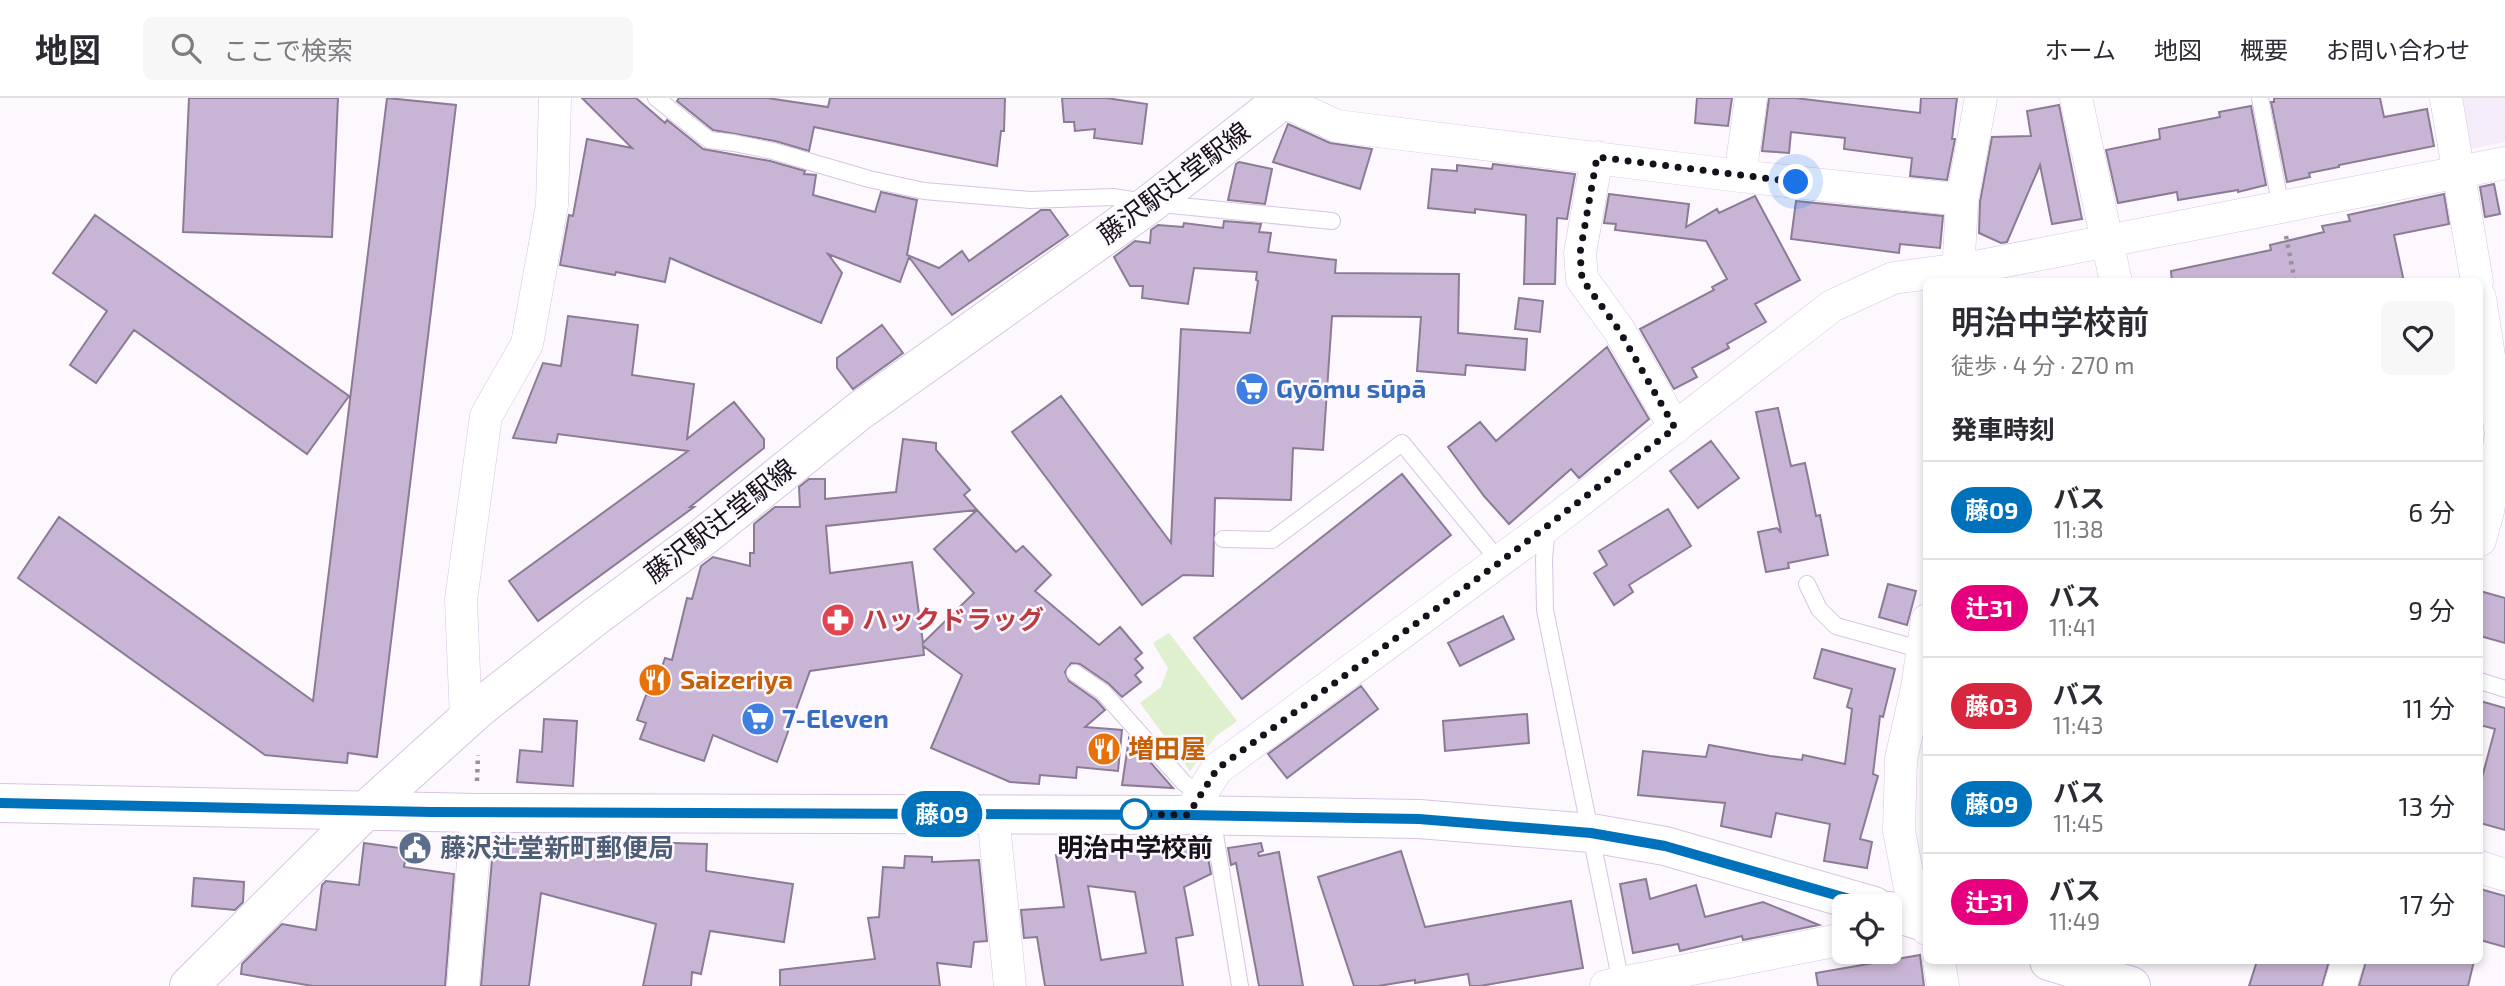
<!DOCTYPE html>
<html lang="ja">
<meta charset="utf-8">
<style>
body{margin:0;font-family:"Exo 2","Noto Sans JP",sans-serif;background:#f7f7f7;color:#2b2b33;height:100vh;display:flex;flex-direction:column;font-size:26px;white-space:nowrap}
*{box-sizing:border-box;margin:0}
p{font-size:23px;color:#7c7c81}
.icon{flex:none;width:38px;height:38px;fill:none;stroke:currentColor;stroke-width:2;stroke-linecap:round;stroke-linejoin:round}
.map{position:relative;flex:1;overflow:hidden}
.panel{position:absolute;left:1923px;top:180px;width:560px;height:686px;display:flex;flex-direction:column;background:#fff;border-radius:10px;box-shadow:0 4px 10px #0003}
.panel>*{flex:none}
.badge{padding:0 14px;border-radius:23px;font-size:24px;line-height:46px}
.controls{position:absolute;left:1832px;top:796px;display:grid;gap:14px}
.controls a{display:grid;place-items:center;width:70px;height:70px;border-radius:10px;background:#fff;box-shadow:0 4px 10px #0003;font-size:35px}
.you{position:absolute;width:35px;height:35px;margin:-18px;border:5px solid #fff;border-radius:50%;background:#1a73e8;box-shadow:0 0 0 10px #1a73e833}
.map>.badge{position:absolute;translate:-50% -50%;box-shadow:0 0 0 4px #fff}
h2{padding:0 28px;font-size:26px;line-height:63px}
.round{display:grid;place-items:center;flex:none;width:74px;height:74px;border-radius:10px;background:#f7f7f7}
.headline{display:flex;align-items:center;justify-content:space-between;height:119px;padding:0 28px}
h1{font-size:33px;font-weight:600;line-height:52px}
ul{padding:0;list-style:none}
li{display:flex;align-items:center;gap:21px;height:98px;padding:0 28px;border-top:2px solid #e1e1e2}
li div{flex:1}
li b{display:block;font-size:26px}
li em{font-style:normal}
li .badge{min-width:77px;font-weight:700;text-align:center}
header{display:flex;align-items:center;gap:42px;box-sizing:border-box;height:98px;padding:0 35px;background:#fff;border-bottom:2px solid #e1e1e2}
header strong{font-size:33px}
nav{display:flex;gap:38px;margin-inline-start:auto;font-size:24px}
.search{width:490px;height:63px;background:#f7f7f7;display:flex;align-items:center;gap:18px;box-sizing:border-box;padding:0 24px;border-radius:10px;color:#7c7c81;font-size:26px}
.map>svg:first-child{display:block}
</style>
<header>
<strong>地図</strong>
<div class="search"><svg class="icon" aria-label="search" viewBox="0 0 24 24"><circle cx="10" cy="10" r="6"/><path d="M15 15l6 6"/></svg>ここで検索</div>
<nav><a>ホーム</a><a>地図</a><a>概要</a><a>お問い合わせ</a></nav>
</header>
<div class="map">
<svg width="2505" height="888" viewBox="0 0 2505 888">
<rect width="100%" height="100%" fill="#fcf8fe"/>
<path fill="#f5ecfa" d="M2457,0H2505V44L2466,52Z"/>
<path fill="#def0ce" d="M1169,535L1237,623L1216,638L1190,673L1140,605L1161,589L1168,570L1153,545Z"/>
<path fill="#c8b5d5" stroke="#8b7b95" stroke-width="2" fill-rule="evenodd" d="M189,0H338L332,139L183,134Z
M387,0L456,7L377,659L348,655L347,665L265,657L18,480L59,419L313,603Z
M582,0H636L665,25L667,22L703,51L770,63L805,73L804,76L816,77L813,97L875,114L881,94L917,102L907,157L939,170L962,153L969,163L1041,112H1050L1068,137L952,217L909,159L900,184L828,156L842,175L821,225L670,160L665,184L616,174L615,177L560,167L569,117L573,118L587,41L632,50Z
M679,0H767L828,9L830,0H1005L1004,33H1001L997,68L814,29L809,53L775,43L713,32L677,3Z
M1062,0H1106L1147,6L1142,46L1094,40L1095,31L1075,33L1074,24H1064Z
M1697,0H1732L1728,28L1695,25Z
M1769,0H1795L1920,15L1921,0H1957L1952,41H1955L1947,82L1910,78L1912,60L1844,51L1845,40L1791,34L1789,55L1762,53Z
M2274,0H2380L2384,19L2427,11L2434,48L2339,67V69L2309,75L2310,79L2287,84L2271,4H2274Z
M2059,7L2082,121L2052,126L2040,67L2007,144L2001,145L1979,135L1980,104L1992,39L2031,38L2027,13Z
M2251,8L2266,87L2238,94V92L2178,102L2177,94L2118,105L2106,52L2160,41L2159,31L2220,19L2219,14Z
M1288,26L1330,45L1372,51L1360,91L1273,64Z
M1239,64L1272,71L1265,106L1228,102L1236,66Z
M1493,66L1575,76L1567,121L1557,120L1555,186H1524L1526,117L1475,111V115L1428,110L1432,71L1457,73V67L1492,71Z
M2494,86L2500,116L2485,119L2480,89Z
M1609,96L1689,106L1686,129L1717,111L1719,115L1755,98L1800,182L1755,206L1766,224L1727,246L1729,250L1692,270L1697,279L1674,291L1640,231L1714,192L1712,189L1727,181L1706,143L1615,132L1616,126L1604,125Z
M2444,96L2449,126L2394,137L2404,184H2172L2171,173L2271,152L2270,147L2324,134L2322,128L2350,123L2348,117Z
M1796,103L1943,118L1940,150L1900,146L1899,155L1791,141Z
M95,117L349,298L307,356L134,232L96,285L70,267L107,213L53,175Z
M1224,123L1261,126L1259,134L1271,135L1268,154L1336,162L1335,175L1459,176L1458,235L1527,241L1525,272L1466,267L1465,277L1417,273L1421,219L1332,218L1323,352L1293,350L1291,402L1215,400L1213,478L1183,477L1142,507L1012,334L1061,298L1171,445L1181,231L1250,235L1258,183L1256,182L1257,174L1194,170L1188,206L1142,200L1143,188H1130L1114,159L1135,143L1150,145L1151,132L1158,127L1183,129L1184,125L1223,130Z
M1519,200L1543,203L1540,234L1515,231Z
M568,218L638,227L632,277L694,286L687,341L734,304L764,341V350L690,409H694L538,523L509,483L688,353L558,336L556,345L513,340L543,265L561,268Z
M882,227L903,255L853,291L837,270V260Z
M1607,249L1649,321L1579,380L1571,371L1509,426L1484,398L1448,349L1480,324L1496,343Z
M1778,310L1791,368L1805,365L1816,418L1820,417L1828,457L1788,465L1789,470L1766,474L1758,434L1777,430L1781,435L1756,314Z
M903,341L936,345V352L970,392L964,397L977,412L826,428L830,475L912,464L923,545L974,495L934,451L977,412L1016,454L1023,448L1051,477L1035,493L1099,547L1120,529L1142,555L1135,561L1143,570L1135,577L1141,584L1122,599L1109,586L1080,566L1071,565L1065,574L1069,583L1096,602L1105,612L1085,629L1122,632L1118,673L1077,669L1076,680L1040,677L1039,686L1010,684L931,650L962,577L923,548L924,557L810,573L777,664L713,637L704,663L640,641L646,625L637,622L646,597L652,598L665,560L672,562L687,500L692,501L701,468L713,459L750,468V455H754V426L775,409H800L799,389L809,381H825V401L896,394Z
M1711,343L1739,380L1698,410L1670,373Z
M1402,376L1451,437L1242,601L1194,540Z
M1668,411L1691,448L1629,487L1633,494L1614,507L1594,475L1607,467L1599,453Z
M1888,486L1916,493L1907,527L1879,519Z
M2480,493L2505,500V545L2480,538Z
M1503,518L1514,541L1460,568L1448,545Z
M1822,551L1895,571L1883,619L1880,618L1873,676L1878,678L1860,741L1872,744L1867,770L1824,763L1830,726L1776,715L1771,739L1721,728L1725,705L1638,697L1643,653L1706,659L1709,647L1770,658L1802,662L1803,657L1845,666L1852,611L1847,609L1852,591L1814,580Z
M1361,588L1378,611L1287,680L1268,656Z
M2480,603L2505,610V732L2480,725V687L2495,631L2480,627Z
M1527,616L1529,645L1445,653L1443,623Z
M544,621L577,623L573,688L517,684L520,652L542,654Z
M1129,640L1173,690L1122,687Z
M494,739L569,748V742L707,746L706,773L793,786L784,844L710,833L701,876L692,874L691,888H643L656,826L541,795L529,888H481Z
M364,745L407,751L404,769L454,776L445,888H313L241,876L242,866L282,826L316,832L322,787L326,783L359,787Z
M1162,745L1203,747V755L1207,754L1211,776L1184,789L1193,837L1176,840L1183,888H1045L1037,839L1024,840L1021,812L1064,809L1056,757L1101,750L1129,752H1139V750L1161,751ZM1088,788L1135,794L1146,855L1101,862Z
M1261,745L1263,753L1258,755L1259,758L1279,754L1303,888H1259L1236,765L1231,767L1228,750Z
M1401,753L1425,829L1571,803L1583,870L1480,888H1470L1468,876L1415,885V882L1378,888H1354L1318,779Z
M905,758L932,759V764L979,762L987,843L974,844L971,869L937,865L940,888H780V872L875,861L868,820L879,819L883,769L904,770Z
M194,780L244,784L243,804L235,812L192,808Z
M1646,781L1650,801L1696,787L1705,819L1763,804L1819,827L1743,842L1742,838L1680,853L1678,846L1633,855L1620,786Z
M2480,791L2505,798V849L2480,842Z
M1920,857L1924,888H1818L1816,875Z
M2257,863H2329L2322,888H2249Z
M2366,863H2474L2468,888H2359Z"/>
<g fill="none" stroke-linecap="round" stroke-linejoin="round">
<defs>
<path id="lane" d="M656,0L709,42L734,45L773,53L869,81L924,93L1030,102L1113,99L1151,105L1332,123
M2260,0L2281,110
M1547,428L1544,461L1545,512L1621,885
M1223,441L1272,442L1402,345L1500,464
M1807,486L1819,511L1836,528L1923,552
M1075,575L1103,594L1184,685L1201,696
M2480,583L2505,591
M1212,718L1240,888"/>
<path id="street" d="M2076,0L2116,184
M2446,0L2477,184
M1282,3L1337,28L1740,78L1962,102
M1597,59L1580,155L1582,181L1619,232L1675,330
M1740,78L1751,0
M1970,184V170L1959,159L1962,102L1981,0
M2480,200L2501,336L2488,413L2480,442
M1927,522L1917,590L1901,661L1899,733L1911,795L1927,831
M466,622L461,502L486,318L527,246L552,107L555,0
M993,716L1010,888
M1188,717L1217,671L1547,428L1832,208L1893,180L1970,170L2505,65
M2480,769L2505,777
M1939,863L1943,888
M463,888L477,715
M1606,888L1844,841
M2340,888L2348,863"/>
<path id="secondary" d="M0,705L477,715L1188,717L1419,721L1591,735L1665,748L1874,808
M1890,813L1927,825
M2049,863L2131,888
M189,888L365,713L479,610L596,518L703,439L858,314L1151,105L1285,0"/>
</defs>
<use href="#lane" stroke="#d7c5e2" stroke-width="18"/>
<use href="#street" stroke="#d7c5e2" stroke-width="33"/>
<use href="#secondary" stroke="#d7c5e2" stroke-width="40"/>
<path stroke="#97929a" stroke-width="4.5" stroke-dasharray="3.5 5" stroke-linecap="butt" d="M2286,138L2295,184
M477,683L478,657"/>
<use href="#lane" stroke="#fff" stroke-width="16"/>
<use href="#street" stroke="#fff" stroke-width="32"/>
<use href="#secondary" stroke="#fff" stroke-width="38"/>
</g>
<g fill="none" stroke-linecap="round" stroke-linejoin="round">
<defs>
<path id="line" d="M0,705L431,714L1188,717L1419,721L1591,735L1665,748L1874,808"/>
</defs>
<use href="#line" stroke="#fff" stroke-width="16"/>
<use href="#line" stroke="#0072bc" stroke-width="10"/>
<path stroke="#17111b" stroke-width="7" stroke-dasharray="0 12.6" d="M1135,716H1123L1188,717L1217,671L1500,464L1675,330L1619,232L1582,181L1580,155L1597,59L1796,84"/>
</g>
<defs>
<symbol id="supermarket-disc" viewBox="-11 -11 22 22"><circle r="9.5" fill="#3f7fe0" stroke="#fcf8fe"/><path d="M-6-5.5h2.5l.6 2H6L4.5 2H-2.5L-4.4-4H-6ZM-1.5 3.2a1.3 1.3 0 1 0 .1 0ZM3 3.2a1.3 1.3 0 1 0 .1 0Z" fill="#fff"/></symbol>
<symbol id="pharmacy-disc" viewBox="-11 -11 22 22"><circle r="9.5" fill="#e0444e" stroke="#fcf8fe"/><path d="M-2-6h4v4h4v4h-4v4h-4v-4h-4v-4h4Z" fill="#fff"/></symbol>
<symbol id="restaurant-disc" viewBox="-11 -11 22 22"><circle r="9.5" fill="#e8710a" stroke="#fcf8fe"/><path d="M-5-6h1v4h1v-4h1v4h1v-4h1v5L-1.5 .5V6h-2V.5L-5-1ZM5-6V6H3V1.5H1.5Q1.5-4 5-6Z" fill="#fff"/></symbol>
<symbol id="civic-disc" viewBox="-11 -11 22 22"><circle r="9.5" fill="#5c6f8a" stroke="#fcf8fe"/><path d="M-.6-6.5H3V-4.5H.6V-3L4-1V1h2V6H-6V1h2V-1L-.6-3ZM-1.2 2.5V6h2.4V2.5Z" fill="#fff"/></symbol>
</defs>
<g fill-rule="evenodd">
<use href="#supermarket-disc" x="1233" y="272" width="38" height="38"/>
<use href="#pharmacy-disc" x="819" y="503" width="38" height="38"/>
<use href="#restaurant-disc" x="636" y="563" width="38" height="38"/>
<use href="#supermarket-disc" x="739" y="602" width="38" height="38"/>
<use href="#restaurant-disc" x="1085" y="632" width="38" height="38"/>
<use href="#civic-disc" x="396" y="731" width="38" height="38"/>
</g>
<circle fill="#fff" stroke="#0072bc" stroke-width="3.5" cx="1135" cy="716" r="14"/>
<g text-anchor="middle" stroke-width="5" stroke-linejoin="round" paint-order="stroke">
<g font-size="26" fill="#17111b" stroke="#fcf8fe">
<text transform="translate(1174 85) rotate(-37)" y="9">藤沢駅辻堂駅線</text>
<text transform="translate(720 423) rotate(-38)" y="9">藤沢駅辻堂駅線</text>
</g>
<g font-size="26" font-weight="bold" fill="#366cbe" stroke="#fcf8fe" text-anchor="start">
<text x="1276" y="300">Gyōmu sūpā</text>
<text x="782" y="630">7-Eleven</text>
</g>
<g font-size="26" font-weight="bold" fill="#be3a42" stroke="#fcf8fe" text-anchor="start">
<text x="862" y="531">ハックドラッグ</text>
</g>
<g font-size="26" font-weight="bold" fill="#c56008" stroke="#fcf8fe" text-anchor="start">
<text x="680" y="591">Saizeriya</text>
<text x="1128" y="660">増田屋</text>
</g>
<g font-size="26" font-weight="bold" fill="#4e5e75" stroke="#fcf8fe" text-anchor="start">
<text x="440" y="759">藤沢辻堂新町郵便局</text>
</g>
<g font-size="26" font-weight="bold" fill="#17111b" stroke="#fcf8fe">
<text x="1135" y="759">明治中学校前</text>
</g>
</g>
</svg>
<div class="controls">
<a><svg class="icon" aria-label="locate" viewBox="0 0 24 24"><circle cx="12" cy="12" r="6"/><path d="M12 2v4M12 18v4M2 12h4M18 12h4"/></svg></a>
</div>
<div class="you" style="left:1796px;top:84px"></div>
<b class="badge" style="left:942px;top:716px;background:#0072bc;color:#fff">藤09</b>
<section class="panel">
<div class="headline"><div><h1>明治中学校前</h1><p>徒歩 · 4 分 · 270 m</p></div><a class="round"><svg class="icon" aria-label="heart" viewBox="0 0 24 24"><path d="M12 20l-8-8c-3-5 5-10 8-4 3-6 11-1 8 4z"/></svg></a></div>
<h2>発車時刻</h2>
<ul>
<li><span class="badge" style="background:#0072bc;color:#fff">藤09</span><div><b>バス</b><p>11:38</p></div><em>6 分</em></li>
<li><span class="badge" style="background:#e6007e;color:#fff">辻31</span><div><b>バス</b><p>11:41</p></div><em>9 分</em></li>
<li><span class="badge" style="background:#d7263d;color:#fff">藤03</span><div><b>バス</b><p>11:43</p></div><em>11 分</em></li>
<li><span class="badge" style="background:#0072bc;color:#fff">藤09</span><div><b>バス</b><p>11:45</p></div><em>13 分</em></li>
<li><span class="badge" style="background:#e6007e;color:#fff">辻31</span><div><b>バス</b><p>11:49</p></div><em>17 分</em></li>
</ul>
</section>
</div>
